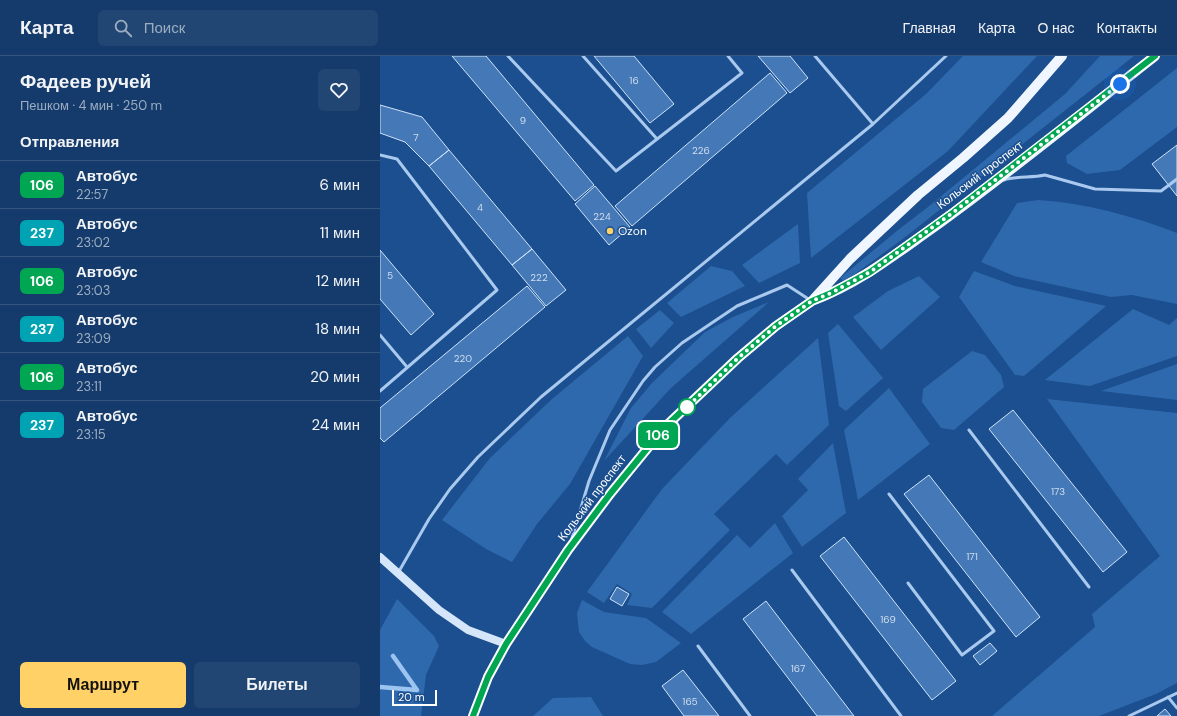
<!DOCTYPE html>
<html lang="ru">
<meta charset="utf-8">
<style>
body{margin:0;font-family:"DM Sans",sans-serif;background:#214673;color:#f1f3f6;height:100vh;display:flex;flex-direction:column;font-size:15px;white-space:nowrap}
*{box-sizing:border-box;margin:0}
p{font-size:13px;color:#9dadc1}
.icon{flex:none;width:22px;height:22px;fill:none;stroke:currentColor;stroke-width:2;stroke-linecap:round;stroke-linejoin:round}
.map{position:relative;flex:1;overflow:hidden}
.details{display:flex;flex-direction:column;background:#143b6b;width:380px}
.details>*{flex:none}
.badge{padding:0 8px;border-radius:6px;font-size:14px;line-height:26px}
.scale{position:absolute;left:12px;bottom:10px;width:45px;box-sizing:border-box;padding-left:4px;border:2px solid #fff;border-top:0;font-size:11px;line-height:14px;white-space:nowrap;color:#fff;-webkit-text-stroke:3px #1b4f8f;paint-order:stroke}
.you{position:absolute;width:20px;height:20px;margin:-10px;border:3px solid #fff;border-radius:50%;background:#1a73e8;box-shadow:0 0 0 6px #1a73e833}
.map>.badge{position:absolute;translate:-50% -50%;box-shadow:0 0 0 2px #fff}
h2{padding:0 20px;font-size:15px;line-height:36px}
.round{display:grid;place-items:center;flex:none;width:42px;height:42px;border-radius:6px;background:#214673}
.overview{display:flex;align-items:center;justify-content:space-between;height:68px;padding:0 20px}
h1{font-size:19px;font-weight:800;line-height:30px}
.cta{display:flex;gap:8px;margin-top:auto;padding:8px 20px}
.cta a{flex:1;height:46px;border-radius:6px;background:#ffd166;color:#111;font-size:16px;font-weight:800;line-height:46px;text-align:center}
.cta a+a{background:#214673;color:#f1f3f6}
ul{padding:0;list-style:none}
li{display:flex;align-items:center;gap:12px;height:48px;padding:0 20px;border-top:1px solid #33557e}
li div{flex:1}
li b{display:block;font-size:15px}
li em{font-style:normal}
li .badge{min-width:44px;font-weight:700;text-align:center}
header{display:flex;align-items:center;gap:24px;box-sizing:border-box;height:56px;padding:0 20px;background:#143b6b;border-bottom:1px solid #33557e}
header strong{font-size:19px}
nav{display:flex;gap:22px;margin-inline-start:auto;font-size:14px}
.search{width:280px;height:36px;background:#214673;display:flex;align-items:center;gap:10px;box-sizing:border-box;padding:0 14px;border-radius:6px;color:#9dadc1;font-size:15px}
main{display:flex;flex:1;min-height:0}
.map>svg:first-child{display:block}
</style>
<header>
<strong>Карта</strong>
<div class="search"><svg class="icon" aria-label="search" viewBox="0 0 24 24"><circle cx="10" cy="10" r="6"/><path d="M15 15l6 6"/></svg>Поиск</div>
<nav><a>Главная</a><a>Карта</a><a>О нас</a><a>Контакты</a></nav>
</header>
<main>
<section class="details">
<div class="overview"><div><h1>Фадеев ручей</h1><p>Пешком · 4 мин · 250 m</p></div><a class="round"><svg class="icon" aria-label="heart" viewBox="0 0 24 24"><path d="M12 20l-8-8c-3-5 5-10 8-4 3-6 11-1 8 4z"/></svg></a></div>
<h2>Отправления</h2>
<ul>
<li><span class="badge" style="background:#00a651;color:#fff">106</span><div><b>Автобус</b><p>22:57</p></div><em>6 мин</em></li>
<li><span class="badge" style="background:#00a3b4;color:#fff">237</span><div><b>Автобус</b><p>23:02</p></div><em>11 мин</em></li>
<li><span class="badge" style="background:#00a651;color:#fff">106</span><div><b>Автобус</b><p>23:03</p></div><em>12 мин</em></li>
<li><span class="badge" style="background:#00a3b4;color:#fff">237</span><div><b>Автобус</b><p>23:09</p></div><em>18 мин</em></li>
<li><span class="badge" style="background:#00a651;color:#fff">106</span><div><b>Автобус</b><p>23:11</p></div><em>20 мин</em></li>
<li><span class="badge" style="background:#00a3b4;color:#fff">237</span><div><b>Автобус</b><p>23:15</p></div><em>24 мин</em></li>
</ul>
<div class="cta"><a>Маршрут</a><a>Билеты</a></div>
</section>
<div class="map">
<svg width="797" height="660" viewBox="0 0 797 660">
<rect width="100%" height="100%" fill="#1b4f8f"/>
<path fill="#2e69ad" d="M583,0H657L568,95L431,202L427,137L546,38Z
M720,0H754L524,182L464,226L460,222L518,174L548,151L685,38Z
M797,12V71L740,114L707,118L687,107L686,100Z
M658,144C706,147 753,160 797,177V248L752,239L731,241L634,220L601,206L637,147Z
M418,168L420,207L379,227L362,209Z
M331,210L352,215L365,230L301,261L287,247Z
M594,215L635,230L726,250L644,320L635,319L579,241Z
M539,220L560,241L501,294L473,261L508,235Z
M389,246L291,332L224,405L251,352L272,327L325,276L353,261Z
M753,253L789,269L797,262V300L710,330L665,324Z
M280,254L294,267L271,292L256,273Z
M458,268L503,322L466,355L459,350L448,277Z
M248,280L263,300L190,428L157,468L132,506L106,493L62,464L110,402L172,343Z
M438,282L449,369L407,409L396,398L334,458L350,474L272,552L247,549L252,538L237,528L224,547L207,536L282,433L351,361Z
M592,295L605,299L621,319L624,331L574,374L561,372L542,346L543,333Z
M797,308V344L721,335Z
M509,332L550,388L478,444L464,374Z
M667,343L797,357V627L776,638L719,660H612L715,571L712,558L780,500Z
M453,387L466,457L422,491L402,460L428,434L418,423Z
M395,467L413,497L311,578L282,556L357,479L370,492Z
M17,543L54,580L59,590L46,619L41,660H0V574Z
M202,544L224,556L266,562L301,587L276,606L262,609L250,608L212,591L205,585L199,576L197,557Z
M211,641L223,660H153L173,642Z"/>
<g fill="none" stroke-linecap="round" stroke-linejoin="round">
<path stroke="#9cc4f0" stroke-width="4.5" d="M13,600L37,634
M0,631L37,634"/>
</g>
<path fill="#4478b7" stroke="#cfe3fa" d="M72,0H106L214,129L195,145Z
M214,0H254L294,48L270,67Z
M378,0H410L428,22L410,37Z
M390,17L407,37L252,170L235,150Z
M0,49L42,61L69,94L49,110L25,86L0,77Z
M797,89V140L772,108Z
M69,94L152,193L132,209L49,110Z
M215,130L250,171L229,189L195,148Z
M152,193L186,234L166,250L132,209Z
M0,194L54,258L31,279L0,243Z
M147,230L165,251L4,386L0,382V352Z
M633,354L747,496L723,516L609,373Z
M549,419L660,561L636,581L524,438Z
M464,481L576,625L552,644L440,500Z
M237,531L249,538L242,550L230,543Z
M386,545L474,660H437L363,563Z
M610,587L617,595L600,609L593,600Z
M303,614L339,660H304L282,630Z
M785,653L791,660H777Z"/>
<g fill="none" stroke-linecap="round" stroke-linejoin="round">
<path stroke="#a9c9ee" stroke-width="3" d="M128,0L236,115L362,17L348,0
M203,0L277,83
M435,0L493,68
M0,99L17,103L117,234L0,335
M624,124C637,120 651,122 665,119L715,133L781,135L797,123
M0,279L27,311
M589,374L709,531
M509,438L614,575L582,599L528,527
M192,482L209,425L230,374L263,325L275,311L302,287L357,250L407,229L430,244
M412,514L521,660
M18,517L49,463L70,433L98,401L161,341L493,68L566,0
M318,590L370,660
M788,641L797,652
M749,660L797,637"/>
<path stroke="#d6e6fa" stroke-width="8" d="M0,501L59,554L88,574L126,588"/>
<path stroke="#f0f6ff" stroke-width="10" d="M434,244C477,228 513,200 550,174C627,119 701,58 775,0
M93,660L108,621L126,588L188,494L230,438L284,372L358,302L396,270L432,245L470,203L538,139L583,102L628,62L682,0"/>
</g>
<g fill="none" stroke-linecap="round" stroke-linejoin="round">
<defs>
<path id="line" d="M93,660L108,621L126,588L188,494L230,438L284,372L358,302L396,270L432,245L451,237L490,216L571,158L775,0"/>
</defs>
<use href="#line" stroke="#fff" stroke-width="9"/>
<use href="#line" stroke="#00a651" stroke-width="6"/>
<path stroke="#fff" stroke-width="4" stroke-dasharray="0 7.2" d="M307,351L303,355L358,302L396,270L432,245L451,237L490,216L571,158L740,28"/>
</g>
<circle fill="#ffd166" stroke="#1b4f8f" stroke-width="1.5" cx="230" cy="175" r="4"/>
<circle fill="#fff" stroke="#00a651" stroke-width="2" cx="307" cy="351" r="8"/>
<g text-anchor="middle" stroke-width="3" stroke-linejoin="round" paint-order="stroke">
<g font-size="10" fill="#d0dded">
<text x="254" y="28">16</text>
<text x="143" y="68">9</text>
<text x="36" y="85">7</text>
<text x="321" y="98">226</text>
<text x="100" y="155">4</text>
<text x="222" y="164">224</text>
<text x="10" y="223">5</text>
<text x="159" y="225">222</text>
<text x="83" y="306">220</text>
<text x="678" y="439">173</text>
<text x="592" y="504">171</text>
<text x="508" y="567">169</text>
<text x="418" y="616">167</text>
<text x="310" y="649">165</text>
</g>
<g font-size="12" fill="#fff" stroke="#1b4f8f">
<text transform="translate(600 119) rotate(-37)" y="4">Кольский проспект</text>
<text transform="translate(212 442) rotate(-53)" y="4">Кольский проспект</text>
</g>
<g font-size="12" fill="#fff" stroke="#1b4f8f" text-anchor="start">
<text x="238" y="179">Ozon</text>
</g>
</g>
</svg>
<div class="scale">20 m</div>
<div class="you" style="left:740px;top:28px"></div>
<b class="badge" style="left:278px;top:379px;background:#00a651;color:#fff">106</b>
</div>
</main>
